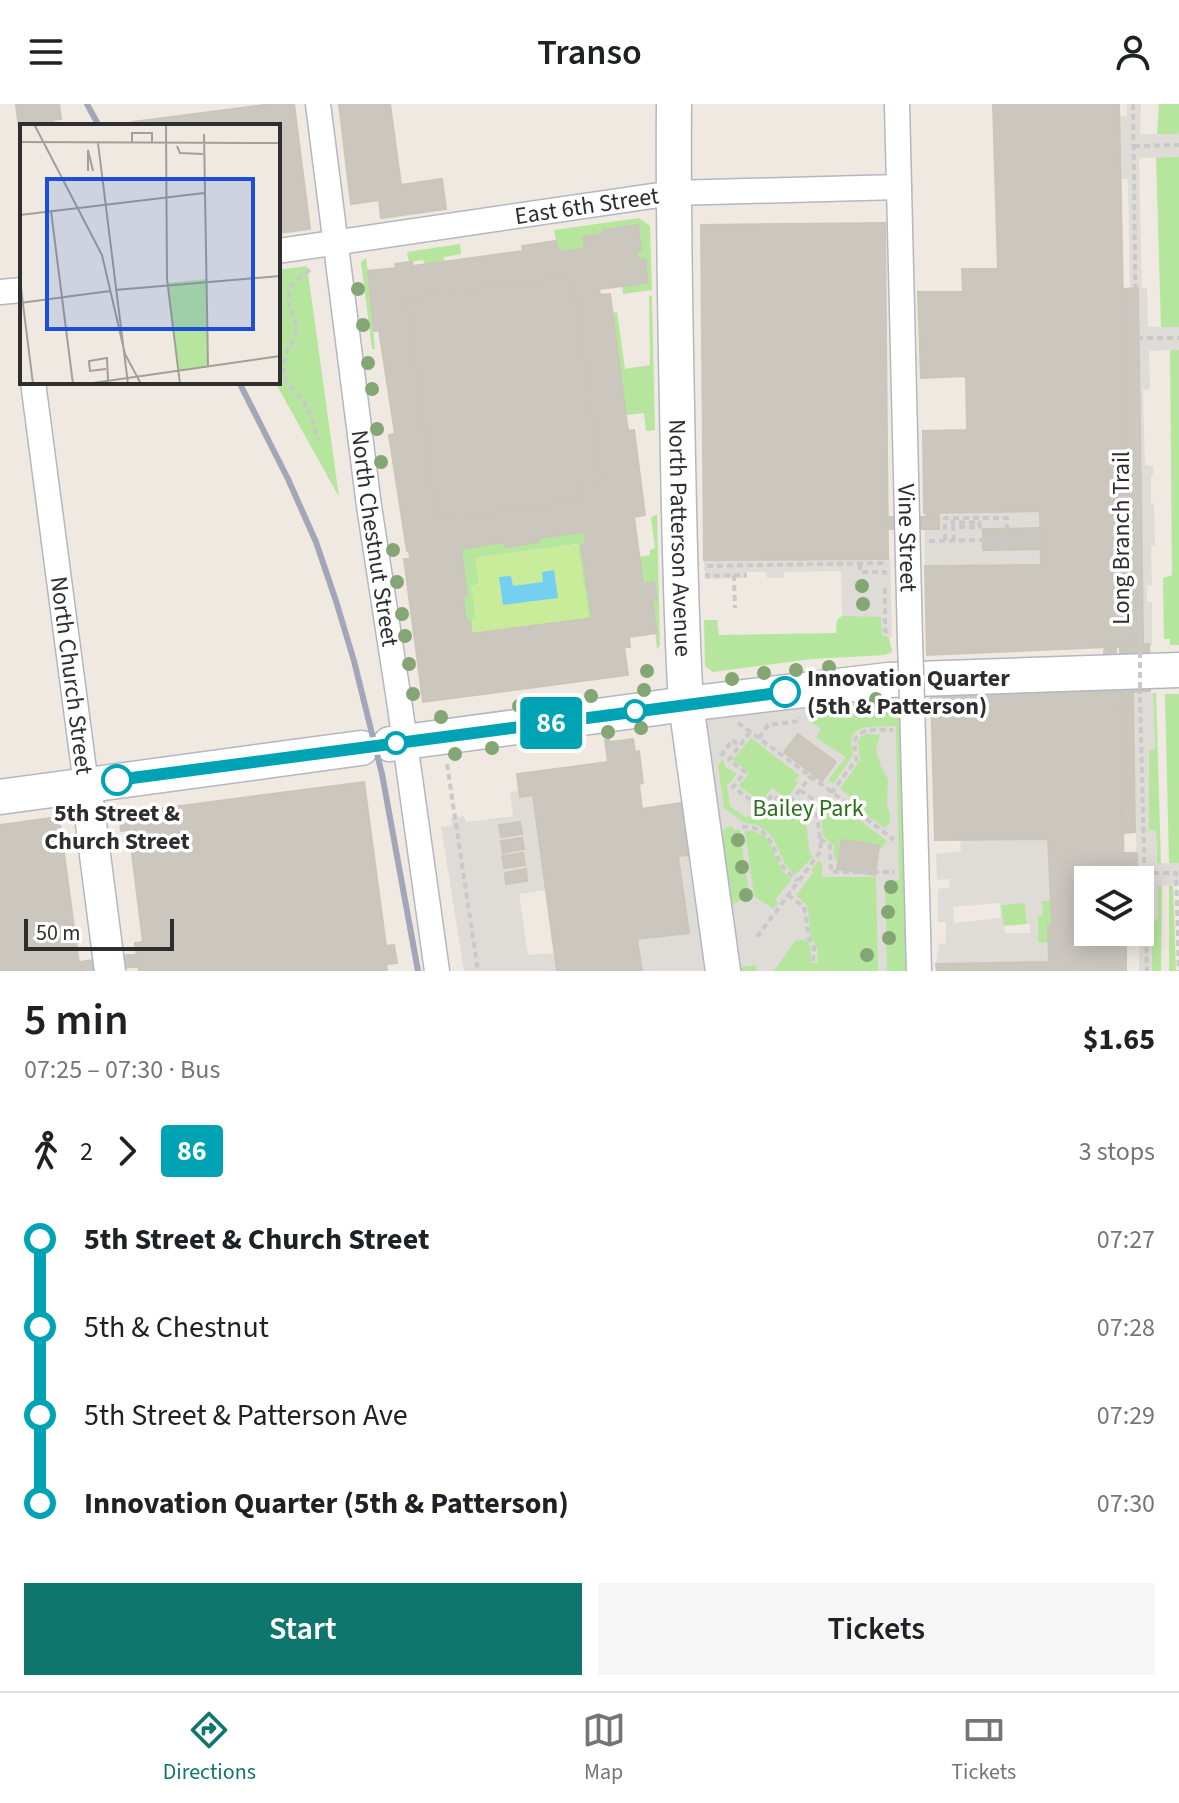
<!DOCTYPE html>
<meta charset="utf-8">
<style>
body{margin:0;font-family:"Source Sans 3",sans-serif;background:#f6f6f6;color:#202124;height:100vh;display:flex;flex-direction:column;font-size:30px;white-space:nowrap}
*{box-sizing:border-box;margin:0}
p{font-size:26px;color:#757577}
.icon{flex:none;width:44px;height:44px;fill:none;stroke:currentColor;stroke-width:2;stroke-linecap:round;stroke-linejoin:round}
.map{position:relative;height:867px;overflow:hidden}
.sheet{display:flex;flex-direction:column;background:#fff;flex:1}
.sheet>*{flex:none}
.badge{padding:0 16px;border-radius:6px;font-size:28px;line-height:52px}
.tools{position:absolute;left:1074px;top:762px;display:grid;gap:16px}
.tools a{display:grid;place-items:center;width:80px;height:80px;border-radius:0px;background:#fff;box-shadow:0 4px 20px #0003;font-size:40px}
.scale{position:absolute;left:24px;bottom:20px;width:150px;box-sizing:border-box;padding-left:8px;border:4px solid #2e2e2e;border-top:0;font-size:22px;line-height:28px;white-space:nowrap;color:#2e2e2e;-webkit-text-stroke:6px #fff;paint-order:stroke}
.map>.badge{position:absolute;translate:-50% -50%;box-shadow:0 0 0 4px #fff}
.legs{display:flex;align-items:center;gap:12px;height:88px;padding:0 24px;font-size:26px}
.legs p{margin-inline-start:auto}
.overview{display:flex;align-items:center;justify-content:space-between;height:136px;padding:0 24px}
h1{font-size:44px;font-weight:600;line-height:60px}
.action{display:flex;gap:16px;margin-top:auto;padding:16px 24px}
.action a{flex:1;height:92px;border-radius:0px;background:#0f766e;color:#fff;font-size:32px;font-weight:600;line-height:92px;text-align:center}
.action a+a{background:#f6f6f6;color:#202124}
ul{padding:0 24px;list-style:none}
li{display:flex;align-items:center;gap:28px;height:88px;font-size:30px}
li i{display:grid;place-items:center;width:12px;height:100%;margin:0 10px;background:currentColor}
li i::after{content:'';width:20px;height:20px;margin:-10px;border:6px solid;border-radius:50%;background:#fff}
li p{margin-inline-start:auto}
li:first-child i{background:linear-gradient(#0000 50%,currentColor 0)}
li:last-child i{background:linear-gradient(currentColor 50%,#0000 0)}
header{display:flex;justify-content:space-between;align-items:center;height:104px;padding:0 24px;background:#fff;font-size:36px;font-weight:600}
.dock{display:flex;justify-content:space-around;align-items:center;height:112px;border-top:2px solid #e0e0e0;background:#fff;font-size:22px;color:#757577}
.dock a{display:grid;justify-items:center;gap:4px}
.dock .current{color:#0f766e}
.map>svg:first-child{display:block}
</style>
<header><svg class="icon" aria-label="menu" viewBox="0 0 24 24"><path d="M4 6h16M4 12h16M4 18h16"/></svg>Transo<svg class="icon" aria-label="person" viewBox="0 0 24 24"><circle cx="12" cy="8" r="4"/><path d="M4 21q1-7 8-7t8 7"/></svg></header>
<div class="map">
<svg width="1179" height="867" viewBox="0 0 1179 867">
<rect width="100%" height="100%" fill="#efe9e1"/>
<path fill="#b6e59e" d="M1159,0H1179V30H1157Z
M1156,53H1179V223H1161Z
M639,114L650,122L652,186L623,190L622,182L648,178L645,155L638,156L636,147L641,146L638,122L604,130L584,133L585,145L558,148L554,126Z
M460,140L461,150L444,153V158L425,160L423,156L409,158L407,148Z
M366,154L372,202L371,203L375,245H372L361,158Z
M307,162L339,393L275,278H278V166Z
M649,192H652L655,326L646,327L644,309L626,311L612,209L617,208L625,265L650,261Z
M1170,246H1179V541H1170V535H1164L1163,474L1172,471Z
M657,410L660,541L657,545L652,496L657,495L654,479L643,480L639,453L650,451V446L655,444L651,414Z
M584,428L586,440L581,441L592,514H589L577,440L476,454L479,480L472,482L476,515L472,516L473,529L471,530L470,517H466L463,492L467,490L461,445L504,438H539L538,434Z
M842,512H882V531L889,533L892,548L885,551L812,555L713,568L705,562L704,516H717L719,531L836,529L837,516Z
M911,575L918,867H723L686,600Z
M1153,589H1156L1161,760H1157L1156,726H1149V645L1155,644Z
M1165,590H1179V759H1169Z
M1158,782H1162L1161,867H1152L1151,815H1158Z
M1169,782H1173L1176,867H1169Z
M1051,796L1052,821L1049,839H1038V811L1042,797Z
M1025,798L1027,820L1003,822L1001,801Z"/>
<path fill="#c9ec9a" d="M578,440L589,514L473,529L472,515L476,514L471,482L479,480L475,454Z"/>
<path fill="#dfdcd8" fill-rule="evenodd" d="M1127,0H1141L1140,30H1178L1179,28V53L1139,54L1142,184H1147L1148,223H1179V246L1149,247L1150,285L1143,286L1145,361L1153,362V371H1151V399L1154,400L1155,441L1151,442L1152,481L1147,482V498H1152V542H1130L1123,185L1130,184L1128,75H1120L1119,12H1127Z
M1040,407L1041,461L925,462L924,409Z
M890,454L892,533L882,531L881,513L842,512L841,467L784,468L783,474H767L766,468H747V474L705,475V466H704V456Z
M894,586L896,594L810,608V617L821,625L816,634L846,653L828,676L833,680L853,651L851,637L853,630L860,625L866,623L896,622L899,776L885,777L887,867H878L876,773H822V759L818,757L811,766L814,768L796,792L807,801L811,833L817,845L818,859H811V846L807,835L795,837L774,867H757L756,861L737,864L730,806L732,801L743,794L749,792L740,726H734L732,722L722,726L718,725L715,714L718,709L710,639H705L704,618L709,613ZM797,630L836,658L823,676L784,649ZM866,630L880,631L876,646L881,663L888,675L887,699L890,713V718L885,724L851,700L853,695L840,685L860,656L858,638L861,633ZM751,634L799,671L795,677L798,679L787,695L772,684L761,698L739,682L749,669L733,656ZM723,654L725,663L737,670L727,682L730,702L745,713L764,710L773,698L785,706L804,704L810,750L813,753L795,771L786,762L773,734L767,727L757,721L745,719L724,704L718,662ZM837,699L887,737L880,746H878L875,770L837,765L839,756L834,755V742L823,732L821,710L828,701L833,703ZM751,726L763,731L768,736L782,766L791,776L775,796L779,798L773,805L754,792L745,727Z
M1133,588L1153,589L1155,645L1149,646V726H1156L1157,759H1179V781L1158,782V815L1151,816L1152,867H1139L1140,776H1137Z
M519,687L521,693L533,691L546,786L519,790L528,851L554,849L557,867H464L441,723L452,721L451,714L464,712L466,718L513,712L510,688Z
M1048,735L1051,796L1042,797L1043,811L1038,812V838L1049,839V858L936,860L939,840L946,839V818H938V785L950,783L949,775L937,776L936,750L961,747L960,736ZM1000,799L1001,814L954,819L953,803ZM1025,799L1027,820H1030V829H1005L1001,801Z
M693,750L709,867H642L637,835L689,828L678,752Z"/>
<path fill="#75cff0" d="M554,466L558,494L503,501L499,473L511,472L513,482L543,478L542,468Z"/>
<path fill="#cbc7bf" stroke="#cbc5ba" stroke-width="2" fill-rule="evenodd" d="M16,0H59L61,15L53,16L54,22H22V49Z
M271,0H294L310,125L278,129V22H134L132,18Z
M339,0H390L401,81L442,75L446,105L381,114L379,96L351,100Z
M993,0H1119L1130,542L927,551L925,462L1041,461L1040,407L924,409L923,327L967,326L966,272L921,274L918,188H963L962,165H998Z
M885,119L888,455L704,456L701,121Z
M638,121L641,147H636L638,156L645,155L648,179L599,185L600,191L610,190L628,327L634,326L645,411L634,413L643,480L654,478L657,496H652L657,529L629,533L630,543H624L628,571L423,598L404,455H410L409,446L407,447L389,331L395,330L379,226L374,227L368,167L396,164L395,160L409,158H412L413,162L523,147L522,142L556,137L558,148L585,145L583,133L604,130L603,126ZM573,172L601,377L582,380L584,395L437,416L406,194ZM584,428L586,440L581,441L592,514L471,530L470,517H466L463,492L467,491L461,445L504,438L505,443L539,438L538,434Z
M573,172L601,377L582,380L584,395L437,416L406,194Z
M1138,184L1143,540H1149L1150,587L1133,588L1135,728L1123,729L1120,543L1130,542L1123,185Z
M927,409H939V425H888V413H927Z
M1040,424V445L983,446V425Z
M1104,543H1116V587H1105Z
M1120,586L1124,776H1088V828H1126V867H937L936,860L1049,858L1048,821H1052L1048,735L935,736L931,590Z
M798,630L836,658L822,677L784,648Z
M633,635L635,648L639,647L643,679L639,680L642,705L681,699L689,751L678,752L689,829L637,835L642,867H557L533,691L520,693L517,670L608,658L605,636H609L610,638Z
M364,678L386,842L394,841L397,859L386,860L387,867H139L135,839L143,838L129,726L121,727L119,710Z
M59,713L80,867H0V721Z
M520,718L522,730L501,733L499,721Z
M522,734L524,745L503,749L501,737Z
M842,736L879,741L875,771L837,765Z
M523,749L525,761L504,764L502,752Z
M1123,749H1137V776H1124Z
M526,765L527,777L506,780L505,769Z
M137,850L138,862L104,867H80L79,858Z"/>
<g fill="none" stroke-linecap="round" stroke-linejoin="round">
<defs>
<g id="minor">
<path id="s1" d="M318,0L369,402L400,603L437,867"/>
<path id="s2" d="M897,0L910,538"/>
<path id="s3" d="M278,147L673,89L899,83"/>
<path d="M0,188L22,186"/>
<path id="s4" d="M33,278L86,681"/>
<path d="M912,596L919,867"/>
</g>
<path id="tertiary" d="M86,681L110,867"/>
<g id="secondary">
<path id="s5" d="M674,0C673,101 675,202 677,303C679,402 680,501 686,600L723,867"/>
<path d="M390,640L686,600L888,576L1179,566"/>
<path d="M0,693L361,644"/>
</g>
</defs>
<use href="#minor" stroke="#b4b7c1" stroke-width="27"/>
<use href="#tertiary" stroke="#b4b7c1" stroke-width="33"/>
<use href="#secondary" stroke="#b4b7c1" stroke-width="37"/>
<path stroke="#c9c9c9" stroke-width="4" stroke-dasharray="6 4" stroke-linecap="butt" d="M1133,0L1140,538
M1134,42L1179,41
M310,166C297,174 286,183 289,200C291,209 297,215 296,224C296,237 285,246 284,259C282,285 300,287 309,307C313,316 314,326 319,336
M1137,234H1179
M953,415V419L979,418L980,423H953L954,436
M945,436V414H1007V435
M929,437L1040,435
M860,460V468H885V471
M707,462L886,459
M707,469V472L747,471
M734,471L735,504
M885,484V527L889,528
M1140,593L1147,867
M738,619L832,688L894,736
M750,628L729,656L745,668L733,683L762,704L772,691L787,702L811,672
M759,634L768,621L799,617V613
M721,652L732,636L740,642
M447,660L478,867
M800,686L822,702
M742,723C774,722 770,745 784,764C788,769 793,773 798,777
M820,735L830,742L831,768H895
M1143,769H1176L1179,867
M788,791L804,803L809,834L814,844L813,859
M757,833L821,747L817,708L856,656C857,649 853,642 855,636C860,623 881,626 893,626"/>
<use href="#minor" stroke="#fff" stroke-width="24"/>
<use href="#tertiary" stroke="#fff" stroke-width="30"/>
<use href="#secondary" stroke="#fff" stroke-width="34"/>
<path stroke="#a3a6b8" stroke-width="6" d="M87,0L99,22
M239,278L288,375L316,438L336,497L354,557L382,670L418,867"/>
<defs>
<path id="minor-bridge" d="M910,538L912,596"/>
</defs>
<use href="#minor-bridge" stroke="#b4b7c1" stroke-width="27" stroke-linecap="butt"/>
<path stroke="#c9c9c9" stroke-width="4" stroke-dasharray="6 4" stroke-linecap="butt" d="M1140,538V590"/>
<use href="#minor-bridge" stroke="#fff" stroke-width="24"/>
</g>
<g fill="#84a574">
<circle cx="358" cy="185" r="7"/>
<circle cx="363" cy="221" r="7"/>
<circle cx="368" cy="259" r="7"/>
<circle cx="372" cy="285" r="7"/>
<circle cx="377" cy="325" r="7"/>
<circle cx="381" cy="358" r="7"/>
<circle cx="393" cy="446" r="7"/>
<circle cx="397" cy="478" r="7"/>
<circle cx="862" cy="482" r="7"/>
<circle cx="863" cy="500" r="7"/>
<circle cx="402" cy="510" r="7"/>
<circle cx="405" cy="532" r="7"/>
<circle cx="409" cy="560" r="7"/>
<circle cx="829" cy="563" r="7"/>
<circle cx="796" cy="566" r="7"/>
<circle cx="647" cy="567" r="7"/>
<circle cx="764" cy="569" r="7"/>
<circle cx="732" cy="575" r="7"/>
<circle cx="644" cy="586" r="7"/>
<circle cx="413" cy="590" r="7"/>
<circle cx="591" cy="592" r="7"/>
<circle cx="876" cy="595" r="7"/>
<circle cx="519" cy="602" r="7"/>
<circle cx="821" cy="603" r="7"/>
<circle cx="441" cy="613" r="7"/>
<circle cx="641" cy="624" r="7"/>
<circle cx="608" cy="628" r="7"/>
<circle cx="528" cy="639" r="7"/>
<circle cx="492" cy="644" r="7"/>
<circle cx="455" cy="650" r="7"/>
<circle cx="738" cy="736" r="7"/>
<circle cx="742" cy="763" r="7"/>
<circle cx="891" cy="783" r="7"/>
<circle cx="746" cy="791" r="7"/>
<circle cx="888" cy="808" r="7"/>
<circle cx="889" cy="834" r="7"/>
<circle cx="867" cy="851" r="7"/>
</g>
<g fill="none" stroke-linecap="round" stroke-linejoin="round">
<defs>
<path id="line-1" d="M117,676L785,588"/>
</defs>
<use href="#line-1" stroke="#fff" stroke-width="18"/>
<use href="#line-1" stroke="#00a3b4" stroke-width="12"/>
</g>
<g fill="#fff" stroke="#00a3b4" stroke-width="4">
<circle cx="785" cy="588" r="14"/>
<circle cx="635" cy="607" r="10"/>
<circle cx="396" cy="639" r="10"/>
<circle cx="117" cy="676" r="14"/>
</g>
<g text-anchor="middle" stroke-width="7" stroke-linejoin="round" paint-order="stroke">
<g font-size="24" fill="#2e2e2e" stroke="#fff">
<text dy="8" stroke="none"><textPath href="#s3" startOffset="312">East 6th Street</textPath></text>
<text dy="8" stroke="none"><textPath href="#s1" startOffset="438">North Chestnut Street</textPath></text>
<text dy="8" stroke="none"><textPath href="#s2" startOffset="434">Vine Street</textPath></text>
<text transform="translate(1121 434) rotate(-90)" y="8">Long Branch Trail</text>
<text dy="8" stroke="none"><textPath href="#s5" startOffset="434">North Patterson Avenue</textPath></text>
<text dy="8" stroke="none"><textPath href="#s4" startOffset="296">North Church Street</textPath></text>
</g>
<g font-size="24" font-weight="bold" fill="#2e2e2e" stroke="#fff" text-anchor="start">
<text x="807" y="582">Innovation Quarter<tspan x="807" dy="28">(5th &amp; Patterson)</tspan></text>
<text x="117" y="717" text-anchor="middle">5th Street &amp;<tspan x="117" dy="28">Church Street</tspan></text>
</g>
<g font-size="24" fill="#2c6e1b" stroke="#fff">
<text x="808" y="712">Bailey Park</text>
</g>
</g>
<g transform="translate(20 20)">
<rect width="260" height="260" fill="#efe9e1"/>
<path d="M186,155L188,242L159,246L147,159Z" fill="#b6e59e"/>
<path fill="none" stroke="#a29e99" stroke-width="2" d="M14,0L82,131L105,230L121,260M146,0L147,155L160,260M184,10L188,242M0,18L260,19M78,19L108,260M112,19V9H132V19M157,22L160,29L183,30M68,47V26L73,47M31,87L53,260M0,91L184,69M0,156L13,260M95,166L260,152M0,179L90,167M86,245L70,247L69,237L87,234L88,256M66,260L260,232"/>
<path fill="#1d4ed8" fill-opacity="0.15" stroke="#1d4ed8" stroke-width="4" d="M27,55H233V205H27Z"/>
<rect width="260" height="260" fill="none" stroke="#2e2e2e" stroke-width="4"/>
</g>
</svg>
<div class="tools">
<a><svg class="icon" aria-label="layers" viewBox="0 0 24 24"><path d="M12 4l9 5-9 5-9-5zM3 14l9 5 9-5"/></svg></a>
</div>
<div class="scale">50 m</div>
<b class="badge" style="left:551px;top:619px;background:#00a3b4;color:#fff">86</b>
</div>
<section class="sheet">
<div class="overview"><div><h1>5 min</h1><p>07:25 – 07:30 · Bus</p></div><b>$1.65</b></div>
<div class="legs"><svg class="icon" aria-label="walk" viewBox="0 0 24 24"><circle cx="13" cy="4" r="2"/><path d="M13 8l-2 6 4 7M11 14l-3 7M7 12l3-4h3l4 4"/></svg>2<svg class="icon" aria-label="forward" viewBox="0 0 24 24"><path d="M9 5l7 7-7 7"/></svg><b class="badge" style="background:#00a3b4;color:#fff">86</b><p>3 stops</p></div>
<ul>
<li><i style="color:#00a3b4"></i><b>5th Street &amp; Church Street</b><p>07:27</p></li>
<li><i style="color:#00a3b4"></i><span>5th &amp; Chestnut</span><p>07:28</p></li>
<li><i style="color:#00a3b4"></i><span>5th Street &amp; Patterson Ave</span><p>07:29</p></li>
<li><i style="color:#00a3b4"></i><b>Innovation Quarter (5th &amp; Patterson)</b><p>07:30</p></li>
</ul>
<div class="action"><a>Start</a><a>Tickets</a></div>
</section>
<nav class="dock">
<a class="current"><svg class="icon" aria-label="directions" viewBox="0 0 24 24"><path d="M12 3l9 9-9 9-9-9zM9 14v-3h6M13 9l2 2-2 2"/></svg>Directions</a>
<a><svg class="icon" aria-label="map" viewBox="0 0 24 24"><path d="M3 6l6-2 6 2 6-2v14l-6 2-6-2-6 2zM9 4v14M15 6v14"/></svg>Map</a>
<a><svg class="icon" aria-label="tickets" viewBox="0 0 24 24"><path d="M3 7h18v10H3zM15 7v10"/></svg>Tickets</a>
</nav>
